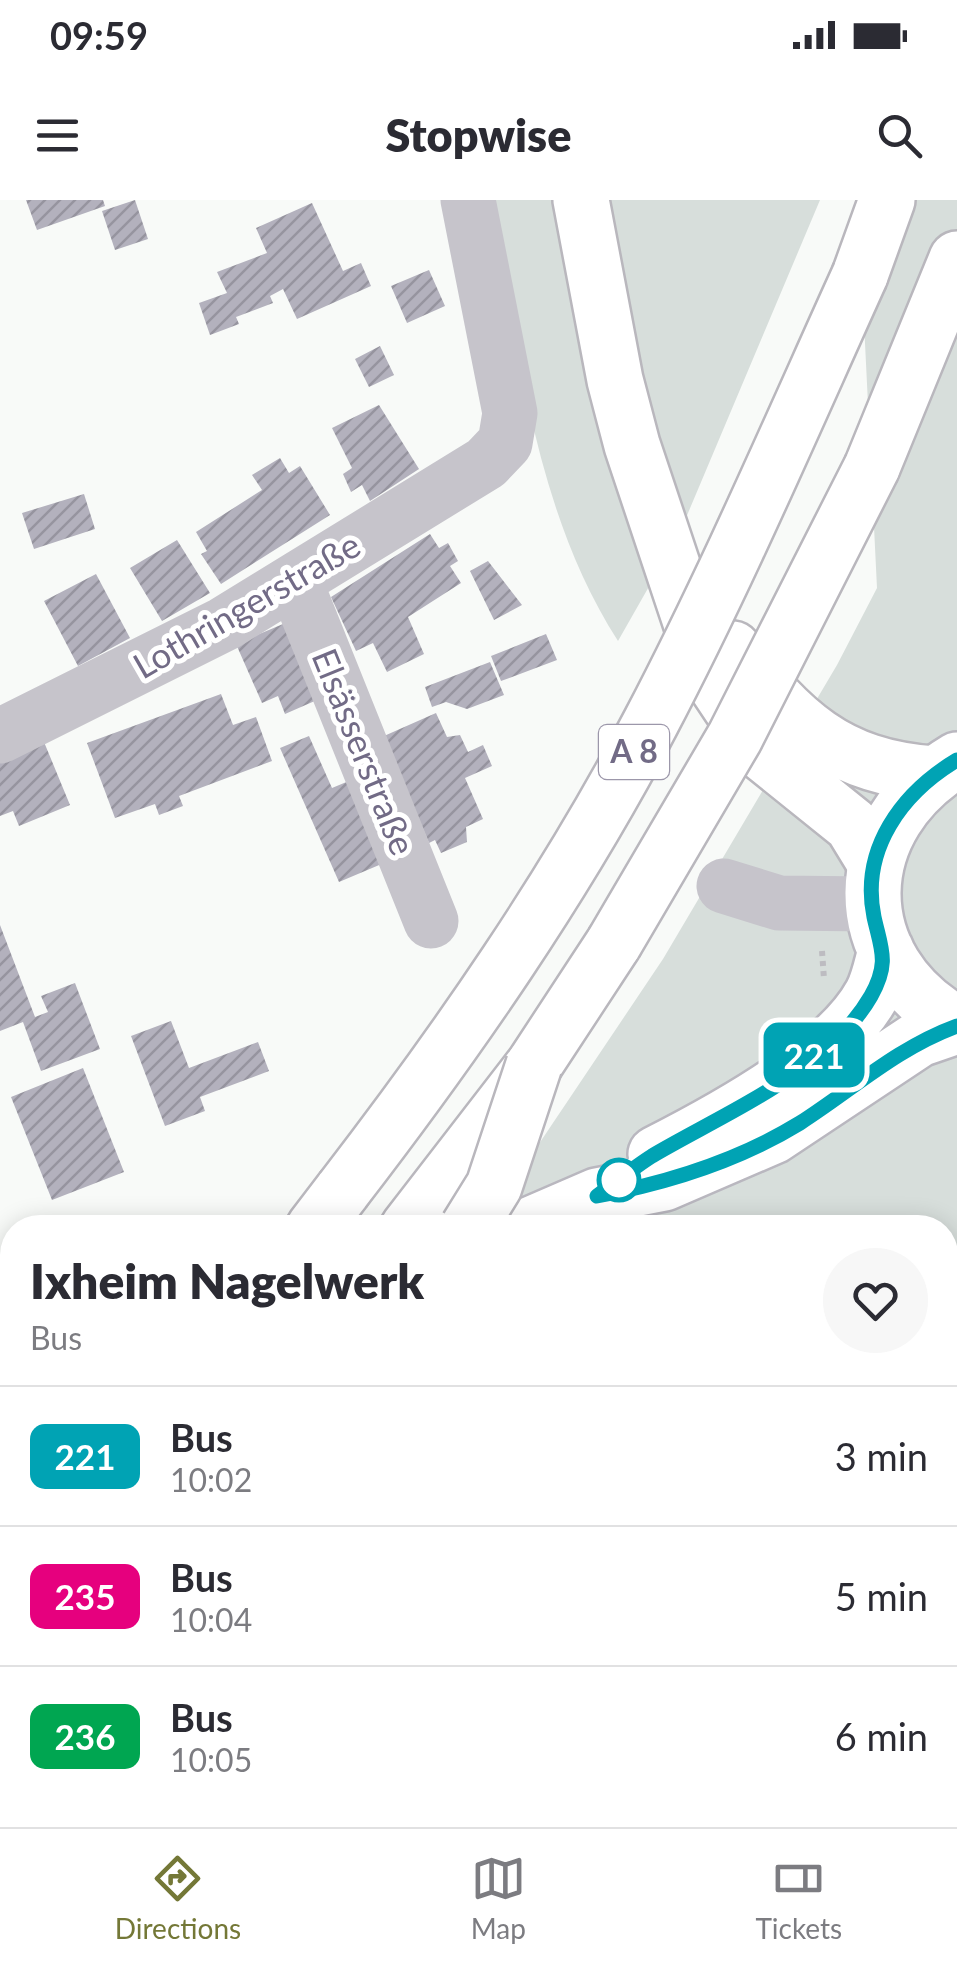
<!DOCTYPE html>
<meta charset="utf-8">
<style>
body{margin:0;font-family:Lato,sans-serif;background:#f7f7f7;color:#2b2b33;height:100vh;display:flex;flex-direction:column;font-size:38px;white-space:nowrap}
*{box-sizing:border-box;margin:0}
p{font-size:32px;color:#7c7c81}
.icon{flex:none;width:55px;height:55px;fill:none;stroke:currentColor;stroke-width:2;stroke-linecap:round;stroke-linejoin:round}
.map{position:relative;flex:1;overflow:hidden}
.details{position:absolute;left:0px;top:1015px;width:958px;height:612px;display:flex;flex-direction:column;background:#fff;border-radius:40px 40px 0 0;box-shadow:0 5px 25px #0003}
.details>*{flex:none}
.badge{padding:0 20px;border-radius:15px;font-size:35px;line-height:65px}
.map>.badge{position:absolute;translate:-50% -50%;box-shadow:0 0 0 5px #fff}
.round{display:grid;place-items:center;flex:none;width:105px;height:105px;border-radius:52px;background:#f7f7f7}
.head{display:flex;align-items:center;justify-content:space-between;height:170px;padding:0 30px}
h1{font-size:48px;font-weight:800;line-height:75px}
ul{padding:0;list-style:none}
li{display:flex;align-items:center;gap:30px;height:140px;padding:0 30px;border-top:2px solid #e1e1e2}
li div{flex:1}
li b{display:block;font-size:38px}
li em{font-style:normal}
li .badge{min-width:110px;font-weight:700;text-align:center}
.status{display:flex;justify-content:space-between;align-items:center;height:70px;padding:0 50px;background:#fff;direction:ltr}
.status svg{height:28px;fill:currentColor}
header{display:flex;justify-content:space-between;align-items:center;height:130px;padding:0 30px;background:#fff;font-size:45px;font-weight:800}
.menu{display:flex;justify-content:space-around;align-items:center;height:140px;border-top:2px solid #e1e1e2;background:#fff;font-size:28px;color:#7c7c81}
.menu a{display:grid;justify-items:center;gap:5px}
.menu .selected{color:#747837}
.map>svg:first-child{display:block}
</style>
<div class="status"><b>09:59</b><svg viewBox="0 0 49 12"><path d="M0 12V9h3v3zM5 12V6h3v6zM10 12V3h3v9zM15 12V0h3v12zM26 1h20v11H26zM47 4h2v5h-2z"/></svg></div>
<header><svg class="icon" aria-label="menu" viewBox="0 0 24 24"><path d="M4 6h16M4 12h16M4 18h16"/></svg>Stopwise<svg class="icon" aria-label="search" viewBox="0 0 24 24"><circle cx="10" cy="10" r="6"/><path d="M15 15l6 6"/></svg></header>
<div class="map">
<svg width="957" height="1627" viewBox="0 0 957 1627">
<defs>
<pattern id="building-hatch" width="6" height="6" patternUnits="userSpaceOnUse" patternTransform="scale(2.5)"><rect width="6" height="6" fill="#b3b1bd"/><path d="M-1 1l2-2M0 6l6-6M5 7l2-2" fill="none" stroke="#96949f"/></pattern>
</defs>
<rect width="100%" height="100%" fill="#f8faf8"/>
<path fill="#d7dedb" d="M491,0H820L680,332L618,441C534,310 519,150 491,0Z
M858,0H957V1627H0V1402L12,1400V1615H945V1028L489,1027L504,996L663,759L837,465L877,388Z"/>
<path fill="url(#building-hatch)" d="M26,0H103L105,6L37,30Z
M135,0L148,39L115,50L102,11Z
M312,3L343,71L361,63L371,86L297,119L283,89L270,96L273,103L236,117L239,124L210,135L199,103L227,93L217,72L267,53L256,28Z
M429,70L445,106L407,123L391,86Z
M380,146L394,175L369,187L355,159Z
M379,205L419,269L370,301L362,285L351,292L343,274L352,268L332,228Z
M280,258L289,273L300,266L330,315L221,384L201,354L207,351L196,332L262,290L252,275Z
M84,294L95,329L34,349L22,313Z
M430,334L439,348L448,343L458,361L450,366L461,383L408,417L424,454L387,472L373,443L356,451L331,397Z
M177,340L210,393L162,421L130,368Z
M488,361L522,405L494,420L470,371Z
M96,374L130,438L78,466L44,401Z
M283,424L317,500L285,514L278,496L262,503L236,444Z
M546,434L557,460L501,481L491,456Z
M490,462L504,495L467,509L446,502L432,507L425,487Z
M221,494L233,525L256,517L272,561L179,596L183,606L159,615L155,604L115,618L87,543Z
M436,513L447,537L460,535L468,552L483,545L492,566L465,578L483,619L466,627L467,642L441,653L435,640L429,643L384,536Z
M309,536L332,588L356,578L391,660L339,682L280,548Z
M44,542L70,605L19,626L13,611L0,616V560Z
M0,725L35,817L48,812L41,796L75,783L100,849L41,871L23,822L0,831Z
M171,821L189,868L258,842L269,871L200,897L205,911L165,926L131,836Z
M83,868L124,972L52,1000L11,897Z
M12,1098V1174L0,1181V1106Z
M224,1615H232L238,1627H198Z"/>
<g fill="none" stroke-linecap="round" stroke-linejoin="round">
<defs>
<path id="major" d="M957,560C847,626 843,759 957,824
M656,954C721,921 837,859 872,794C879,781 882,764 886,750
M523,1028L597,996L664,983L773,936L919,839L957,826
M0,1242L12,1238"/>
<path id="highway" d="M581,0L615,180L632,245L708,473L760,551L852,625L874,661
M860,75L887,0
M872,267L957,59
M733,449C792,523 835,567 934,574
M314,1028L343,990
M408,1028L534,865L614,743
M945,1195L957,1187
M0,1382L12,1370
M0,1487L12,1475
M0,1547L12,1539"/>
</defs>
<use href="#major" stroke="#b9b7bf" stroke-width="60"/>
<use href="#highway" stroke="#b9b7bd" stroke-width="60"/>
<path stroke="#bdbcc1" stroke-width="6" stroke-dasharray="5 5" stroke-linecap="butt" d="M822,751L824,779"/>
<path stroke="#c6c4cb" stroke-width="55" d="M295,382L431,721
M0,536L224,424L486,263L505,243L510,213L468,0
M724,686L779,703L872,704"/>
<use href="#major" stroke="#fff" stroke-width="55"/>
<use href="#highway" stroke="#fff" stroke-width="55"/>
<defs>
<path id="highway-bridge" d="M614,743L735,537L872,267
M343,990C457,842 564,688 651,522C727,377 792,225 860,75
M468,1028L494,986L534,865"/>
</defs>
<use href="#highway-bridge" stroke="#b9b7bd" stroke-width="60" stroke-linecap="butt"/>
<use href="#highway-bridge" stroke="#fff" stroke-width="55"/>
</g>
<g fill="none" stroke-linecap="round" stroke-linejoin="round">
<defs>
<path id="line" d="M957,560C902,593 860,649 874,717C881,749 890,762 871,796C828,871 723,914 652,956C633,968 615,983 597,996C667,983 738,961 800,923C853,889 897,848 957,826"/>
</defs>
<use href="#line" stroke="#fff" stroke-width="22"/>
<use href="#line" stroke="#00a3b4" stroke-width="15"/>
</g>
<circle fill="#fff" stroke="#00a3b4" stroke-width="5" cx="619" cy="980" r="20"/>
<g text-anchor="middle" stroke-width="10" stroke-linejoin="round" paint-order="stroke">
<rect fill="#fff" stroke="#9c97aa" stroke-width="2.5" x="599" y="525" width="70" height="54" rx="8"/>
<g font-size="32" font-weight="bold" fill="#726b86">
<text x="634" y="563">A 8</text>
</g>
<g font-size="35" fill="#726b86" stroke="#fff">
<text transform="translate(247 406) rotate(-30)" y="12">Lothringerstraße</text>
<text transform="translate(363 552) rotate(68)" y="12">Elsässerstraße</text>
</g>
</g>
</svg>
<b class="badge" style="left:814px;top:855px;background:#00a3b4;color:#fff">221</b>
<section class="details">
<div class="head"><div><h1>Ixheim Nagelwerk</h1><p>Bus</p></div><a class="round"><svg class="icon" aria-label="heart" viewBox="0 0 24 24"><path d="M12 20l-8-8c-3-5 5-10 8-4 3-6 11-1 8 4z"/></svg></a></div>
<ul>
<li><span class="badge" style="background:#00a3b4;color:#fff">221</span><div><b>Bus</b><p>10:02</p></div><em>3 min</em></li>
<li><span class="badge" style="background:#e6007e;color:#fff">235</span><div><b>Bus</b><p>10:04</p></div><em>5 min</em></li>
<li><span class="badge" style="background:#00a651;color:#fff">236</span><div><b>Bus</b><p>10:05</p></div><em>6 min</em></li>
</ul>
</section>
</div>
<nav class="menu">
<a class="selected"><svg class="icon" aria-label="directions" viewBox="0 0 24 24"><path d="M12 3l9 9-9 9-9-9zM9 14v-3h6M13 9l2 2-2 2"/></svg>Directions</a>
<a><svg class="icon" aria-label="map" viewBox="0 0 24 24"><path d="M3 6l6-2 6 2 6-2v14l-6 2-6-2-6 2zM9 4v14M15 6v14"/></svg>Map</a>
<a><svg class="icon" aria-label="tickets" viewBox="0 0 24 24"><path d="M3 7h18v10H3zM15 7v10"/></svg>Tickets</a>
</nav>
